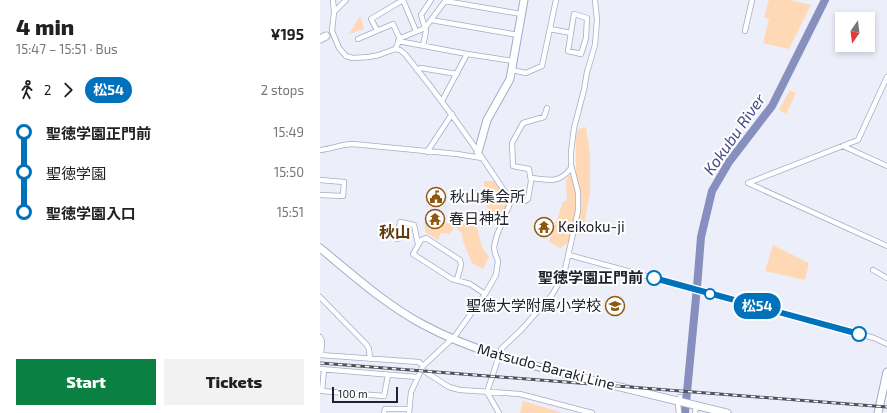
<!DOCTYPE html>
<meta charset="utf-8">
<style>
body{margin:0;font-family:"Exo 2","Noto Sans JP",sans-serif;background:#f2f2f2;color:#202124;height:100vh;display:flex;flex-direction:column;font-size:15px;white-space:nowrap}
*{box-sizing:border-box;margin:0}
p{font-size:13px;color:#757577}
.icon{flex:none;width:22px;height:22px;fill:none;stroke:currentColor;stroke-width:2;stroke-linecap:round;stroke-linejoin:round}
.map{position:relative;flex:1;overflow:hidden}
.sheet{display:flex;flex-direction:column;background:#fff;width:320px}
.sheet>*{flex:none}
.badge{padding:0 8px;border-radius:13px;font-size:14px;line-height:26px}
.needle{width:26px;rotate:194deg}
.fabs{position:absolute;left:515px;top:12px;display:grid;gap:8px}
.fabs a{display:grid;place-items:center;width:40px;height:40px;border-radius:0px;background:#fff;box-shadow:0 2px 6px #0003;font-size:20px}
.scale{position:absolute;left:12px;bottom:10px;width:66px;box-sizing:border-box;padding-left:4px;border:2px solid #20222d;border-top:0;font-size:11px;line-height:14px;white-space:nowrap;color:#20222d;-webkit-text-stroke:3px #fff;paint-order:stroke}
.map>.badge{position:absolute;translate:-50% -50%;box-shadow:0 0 0 2px #fff}
.legs{display:flex;align-items:center;gap:6px;height:44px;padding:0 16px;font-size:13px}
.legs p{margin-inline-start:auto}
.summary{display:flex;align-items:center;justify-content:space-between;height:68px;padding:0 16px}
h1{font-size:22px;font-weight:800;line-height:30px}
.action{display:flex;gap:8px;margin-top:auto;padding:8px 16px}
.action a{flex:1;height:46px;border-radius:0px;background:#0b8043;color:#fff;font-size:16px;font-weight:800;line-height:46px;text-align:center}
.action a+a{background:#f2f2f2;color:#202124}
ul{padding:0 16px;list-style:none}
li{display:flex;align-items:center;gap:14px;height:40px;font-size:15px}
li i{display:grid;place-items:center;width:6px;height:100%;margin:0 5px;background:currentColor}
li i::after{content:'';width:10px;height:10px;margin:-5px;border:3px solid;border-radius:50%;background:#fff}
li p{margin-inline-start:auto}
li:first-child i{background:linear-gradient(#0000 50%,currentColor 0)}
li:last-child i{background:linear-gradient(currentColor 50%,#0000 0)}
main{display:flex;flex:1;min-height:0}
.map>svg:first-child{display:block}
</style>
<main>
<section class="sheet">
<div class="summary"><div><h1>4 min</h1><p>15:47 – 15:51 · Bus</p></div><b>¥195</b></div>
<div class="legs"><svg class="icon" aria-label="walk" viewBox="0 0 24 24"><circle cx="13" cy="4" r="2"/><path d="M13 8l-2 6 4 7M11 14l-3 7M7 12l3-4h3l4 4"/></svg>2<svg class="icon" aria-label="forward" viewBox="0 0 24 24"><path d="M9 5l7 7-7 7"/></svg><b class="badge" style="background:#0072bc;color:#fff">松54</b><p>2 stops</p></div>
<ul>
<li><i style="color:#0072bc"></i><b>聖徳学園正門前</b><p>15:49</p></li>
<li><i style="color:#0072bc"></i><span>聖徳学園</span><p>15:50</p></li>
<li><i style="color:#0072bc"></i><b>聖徳学園入口</b><p>15:51</p></li>
</ul>
<div class="action"><a>Start</a><a>Tickets</a></div>
</section>
<div class="map">
<svg width="567" height="413" viewBox="0 0 567 413">
<rect width="100%" height="100%" fill="#eceefa"/>
<path fill="#ffd9b6" d="M449,0H470L491,5L469,49L443,43L449,19L444,17Z
M40,16L44,29L29,34Z
M470,90L476,93L466,114L459,110Z
M266,127L270,154V193L265,221L270,230L268,234L252,235L249,242L240,248L229,242L243,202L247,200L246,181L248,176L256,174V140L258,129Z
M164,181H174L188,201L186,210L181,221C163,212 165,199 164,181Z
M144,220H155L162,247L169,257L163,269L152,263L143,241L142,234L135,226L130,234L121,233L118,240L105,232V222L109,223V229L118,230L119,223H143Z
M453,245L489,263L485,280L445,271Z
M203,401L240,412V413H200Z"/>
<g fill="none" stroke-linecap="round" stroke-linejoin="round">
<path stroke="#878fbf" stroke-width="8" d="M365,413L377,287L381,237L392,191L409,162L452,106L505,0"/>
<defs>
<path id="street" d="M13,0L14,12
M26,0L14,12L12,31L19,48L26,56L33,58L49,57L59,55L75,49L80,50L85,54C123,101 158,150 191,201L177,235L174,247L175,253L178,261L176,275L165,294L135,336L103,366L91,392L89,413
M83,0L96,31
M125,1L201,14
M254,14L267,18L266,38L261,54L248,51Z
M111,20L198,35
M230,29L251,33
M57,30L51,19L83,0
M425,31L432,0
M38,39L73,24L80,39
M78,41L147,54L122,101
M103,46L106,31L101,15L111,0
M75,49L81,38L105,28L126,0
M147,54L193,61
M97,70L101,68L137,74
M192,70L206,73L222,66L236,0
M523,146L567,166
M0,150C11,149 22,144 33,144L137,154L162,158
M107,152L132,114
M211,178C229,180 239,184 251,168
M0,180L24,182L23,196L0,195
M428,183L538,140L567,77
M428,183L567,246
M188,197L205,201L208,199L211,181L209,169L193,166L192,143L203,123L224,117L227,108
M77,239L80,222L94,225L98,244
M249,255L554,338L567,344
M553,270L567,278
M137,280L141,265L140,260L106,238L101,240L93,254L132,279L150,284L165,294
M0,297L46,344L49,349L50,359
M0,337L2,341L1,355
M181,352V349L202,329L232,295L244,274L258,211V192L251,165V152L254,128L264,90L267,72L275,45L277,20L275,0
M0,355L99,362L103,366
M177,362L167,392L179,413
M0,369L97,377
M101,369L129,387L140,390L200,394L272,413
M4,370L2,391L64,396L68,375
M64,413L65,409H89
M359,413L358,405L360,397
M375,413L376,406"/>
<path id="secondary" d="M0,39L6,36
M158,152L167,120L190,79L204,0
M0,248C33,275 65,304 102,324C154,352 206,364 263,378C311,390 359,401 407,413
M558,413L567,372"/>
</defs>
<use href="#street" stroke="#a6abc7" stroke-width="6"/>
<use href="#secondary" stroke="#a6abc7" stroke-width="9"/>
<use href="#street" stroke="#fff" stroke-width="4.5"/>
<use href="#secondary" stroke="#fff" stroke-width="7"/>
<defs>
<path id="rail" d="M0,363L567,407"/>
</defs>
<use href="#rail" stroke="#4e505c" stroke-width="3"/>
<use href="#rail" stroke="#fff" stroke-width="1.5" stroke-dasharray="4.5" stroke-linecap="butt"/>
</g>
<g fill="none" stroke-linecap="round" stroke-linejoin="round">
<defs>
<path id="line-1" d="M334,278L539,334"/>
</defs>
<use href="#line-1" stroke="#fff" stroke-width="9"/>
<use href="#line-1" stroke="#0072bc" stroke-width="6"/>
</g>
<defs>
<symbol id="civic-ring" viewBox="-11 -11 22 22"><circle r="9.5" fill="#fff" stroke="#905711" stroke-width="1.5"/><path d="M-.6-6.5H3V-4.5H.6V-3L4-1V1h2V6H-6V1h2V-1L-.6-3ZM-1.2 2.5V6h2.4V2.5Z" fill="#905711"/></symbol>
<symbol id="temple-ring" viewBox="-11 -11 22 22"><circle r="9.5" fill="#fff" stroke="#905711" stroke-width="1.5"/><path d="M0-6L5-2H3V0L6.5 2.5H4V6H1.5V3h-3V6H-4V2.5H-6.5L-3 0V-2H-5Z" fill="#905711"/></symbol>
<symbol id="school-ring" viewBox="-11 -11 22 22"><circle r="9.5" fill="#fff" stroke="#905711" stroke-width="1.5"/><path d="M0-5L7-2L0 1L-7-2ZM-4 1L0 2.5L4 1V4Q0 6-4 4Z" fill="#905711"/></symbol>
</defs>
<g fill-rule="evenodd">
<use href="#civic-ring" x="105" y="186" width="22" height="22"/>
<use href="#temple-ring" x="104" y="208" width="22" height="22"/>
<use href="#temple-ring" x="213" y="216" width="22" height="22"/>
<use href="#school-ring" x="284" y="295" width="22" height="22"/>
</g>
<g fill="#fff" stroke="#0072bc" stroke-width="2">
<circle cx="334" cy="278" r="7"/>
<circle cx="390" cy="294" r="5"/>
<circle cx="539" cy="334" r="7"/>
</g>
<g text-anchor="middle" stroke-width="4" stroke-linejoin="round" paint-order="stroke">
<g font-size="15" fill="#20222d" stroke="#fff" text-anchor="start">
<text x="130" y="202">秋山集会所</text>
<text x="129" y="224">春日神社</text>
<text x="238" y="232">Keikoku-ji</text>
<text x="281" y="311" text-anchor="end">聖徳大学附属小学校</text>
</g>
<g font-size="15" font-weight="bold" fill="#20222d" stroke="#fff" text-anchor="end">
<text x="323" y="283">聖徳学園正門前</text>
</g>
<g font-size="15" fill="#20222d" stroke="#fff">
<text transform="translate(226 367) rotate(15)" y="5">Matsudo-Baraki Line</text>
</g>
<g font-size="16" font-style="italic" fill="#454b89" stroke="#fff">
<text transform="translate(414 134) rotate(-55)" y="6">Kokubu River</text>
</g>
<g font-size="16" font-weight="bold" fill="#613a0b" stroke="#fff">
<text x="75" y="238">秋山</text>
</g>
</g>
</svg>
<div class="fabs">
<a><svg class="needle" viewBox="-14 -14 28 28"><path d="M0-13l5 13h-10z" fill="#e53935"/><path d="M0 13l5-13h-10z" fill="#757577"/></svg></a>
</div>
<div class="scale">100 m</div>
<b class="badge" style="left:437px;top:306px;background:#0072bc;color:#fff">松54</b>
</div>
</main>
